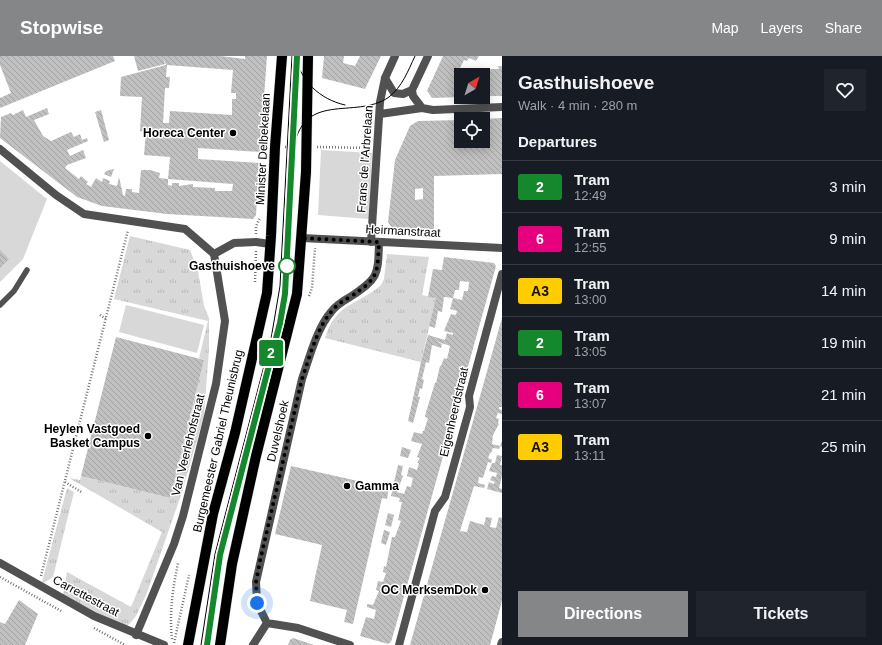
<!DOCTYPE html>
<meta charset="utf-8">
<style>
body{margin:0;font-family:Arial,sans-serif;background:#20242c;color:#f1f3f6;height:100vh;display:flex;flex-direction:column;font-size:15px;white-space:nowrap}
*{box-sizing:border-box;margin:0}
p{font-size:13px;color:#9ea1a6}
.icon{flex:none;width:22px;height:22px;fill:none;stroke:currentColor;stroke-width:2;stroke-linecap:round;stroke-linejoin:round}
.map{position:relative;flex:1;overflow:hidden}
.drawer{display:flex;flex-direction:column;background:#171b24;width:380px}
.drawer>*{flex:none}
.badge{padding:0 8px;border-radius:3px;font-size:14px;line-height:26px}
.needle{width:26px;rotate:39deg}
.fabs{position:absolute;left:454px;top:12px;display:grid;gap:8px}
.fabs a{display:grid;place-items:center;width:36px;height:36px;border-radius:0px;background:#171b24;box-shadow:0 2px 10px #0003;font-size:20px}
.you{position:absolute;width:20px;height:20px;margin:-10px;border:3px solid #fff;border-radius:50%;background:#1a73e8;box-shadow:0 0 0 6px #1a73e833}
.map>.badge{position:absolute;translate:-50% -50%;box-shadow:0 0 0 2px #fff}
h2{padding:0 16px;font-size:15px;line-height:36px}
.round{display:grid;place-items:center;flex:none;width:42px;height:42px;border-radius:0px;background:#20242c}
.summary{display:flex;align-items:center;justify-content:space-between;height:68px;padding:0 16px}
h1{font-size:19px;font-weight:800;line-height:30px}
.cta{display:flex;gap:8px;margin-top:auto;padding:8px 16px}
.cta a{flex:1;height:46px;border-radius:0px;background:#858687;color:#fff;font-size:16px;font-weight:800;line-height:46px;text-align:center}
.cta a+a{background:#20242c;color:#f1f3f6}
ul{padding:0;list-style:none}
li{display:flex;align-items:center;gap:12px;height:52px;padding:0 16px;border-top:1px solid #363941}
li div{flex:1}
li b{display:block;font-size:15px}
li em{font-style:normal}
li .badge{min-width:44px;font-weight:700;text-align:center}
header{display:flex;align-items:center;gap:24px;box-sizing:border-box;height:56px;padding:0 20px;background:#858687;color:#fff}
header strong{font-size:19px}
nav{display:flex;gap:22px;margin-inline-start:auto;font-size:14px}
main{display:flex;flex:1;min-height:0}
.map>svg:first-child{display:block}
</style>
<header>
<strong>Stopwise</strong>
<nav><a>Map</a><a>Layers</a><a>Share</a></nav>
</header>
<main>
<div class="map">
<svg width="502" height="589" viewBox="0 0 502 589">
<defs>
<pattern id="grass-tufts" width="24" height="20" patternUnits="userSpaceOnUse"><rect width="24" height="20" fill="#d8d8d8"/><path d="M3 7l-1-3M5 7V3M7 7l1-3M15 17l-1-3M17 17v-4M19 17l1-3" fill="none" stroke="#b8b8b8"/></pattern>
<pattern id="building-back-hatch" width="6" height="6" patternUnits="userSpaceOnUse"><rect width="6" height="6" fill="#c0c0c0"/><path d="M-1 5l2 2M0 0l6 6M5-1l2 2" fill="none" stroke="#a3a3a3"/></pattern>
</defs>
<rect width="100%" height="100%" fill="#fff"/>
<path fill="url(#grass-tufts)" d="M130,180L190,194L198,215L204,250L209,262V294L204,360L181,439L147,537L136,560L125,573L63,539L67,516L131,551L162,476L69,422L80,424L81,420L170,442L204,304L199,302L208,265L114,243Z
M387,198L429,201L422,239L436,242L421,306L325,282C336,246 357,250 381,229L384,223Z
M67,432L74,436L53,521L44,527L42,526Z"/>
<path fill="#d8d8d8" d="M321,94L372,97L369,163L318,159Z
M0,105L47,143L23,203L0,226Z
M126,249L204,269L197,297L119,276Z"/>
<path fill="url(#building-back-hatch)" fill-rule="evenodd" d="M0,0H113L115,5L0,52V42L11,37L0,9Z
M134,0H163L165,8L138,15Z
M163,0H220L245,3V0H267L260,96L198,92V103L259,107L256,159L253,163L167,158L102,150L77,141L0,82L1,61L11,57L13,59L23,54L26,61L47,52L49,58L34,64L43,80L51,85L71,76L74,81L80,78L82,84L87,82L88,85L67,94L70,100L83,94L86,102L67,109L65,112L79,123L81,120L88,126L86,128L91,131L96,122L102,126L103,122L110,125L109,128L117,130L119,121L123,139L125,140L126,133H132V136L139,137L141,114H150L160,117L159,122L168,123V129L172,130V127H179V130L193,128V131L215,132V135H232L233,128L168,123L170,101L144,99L146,76L140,75L142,41L120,40L121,21L166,9ZM167,9L233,14L231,37H236V43H232V59L170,55L169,67H163L165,32H169L170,21H166Z
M324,0H344L343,7L355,10L360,0H381L365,33L322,22Z
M443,0H479L476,5L469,2L467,5L464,4L454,24H461V41L432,42L427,35Z
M498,10H502V40H483V19H476V16H487V13H499Z
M101,54L109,84L104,86L95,56Z
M502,62V118L434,120V173L392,172L388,166L395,104L410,70L418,65L461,64V85H483V63ZM423,132V143L415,144V133Z
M114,113L111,121L104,118L106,115Z
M0,194L9,203L0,212Z
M444,201L494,207L496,210L396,569L391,586L388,588L360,580L366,561L374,563L376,554L367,551V548L373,549L379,535L376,534L378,525L383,526L386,517L383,516L384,510L386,511L392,481H395L401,465L398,464L402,446H399L400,442L391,440L398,409L403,410L401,419L403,420L397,436L404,438L407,430L411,431L413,422L407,420L409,411L417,414L419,407H417L420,402L417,401L422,388L411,385L414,376L422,378L423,375H424L428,362L425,361L426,356L435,327H436L440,310H441L444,302L447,303L450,290L436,285L442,288L441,292L432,289L429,307L426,306L422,323L424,324L422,333L420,332L418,341H420L413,367L408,365L421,306L428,279L445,284L447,277L453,279V277L444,275L451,258L456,259L457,255L450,253L451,250L453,242L462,244L464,235H468L469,226L460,225L459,234H455L453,242L444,241L442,256L438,255L435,272L429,270L436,242L428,241L433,213L442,214Z
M502,262V351H499V353L502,354V358L498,357L496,362L499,363L498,367L499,368L493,379L492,388L500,390L502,385V391L500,390L499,393L493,392L491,397H490L488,402L492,404L491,407L488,406L483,422L479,421L478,427L485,429L484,432L474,430L460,475L467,476L470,465L484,469L486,461L492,462L490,471L496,472L499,461L502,462V545L490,589H410Z
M116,281L204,304L170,442L81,420Z
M402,391L411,394L408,402L400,400Z
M497,399L502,400L500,409H502V420L499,432L502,433V437L487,433L489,426L494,428L495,426L490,424L492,420L496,421L497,417L489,415L492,407H495Z
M291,410L389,432L387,443L382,442L353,568L344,566L347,554L310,545L322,489L275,478Z
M388,457L394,459L391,471L385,469Z
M384,474L390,476L386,489L381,487Z
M19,544L38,558L25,589H0V566L5,568Z
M293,582L314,589H288L290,584Z"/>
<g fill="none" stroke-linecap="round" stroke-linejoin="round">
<defs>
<path id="primary" d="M188,589L213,458L235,377L267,237L271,180L275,91L282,0
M220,589L232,508L256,400L297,238L306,116L308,0"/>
</defs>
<use href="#primary" stroke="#dbdbdb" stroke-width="11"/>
<path stroke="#737373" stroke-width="2.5" stroke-dasharray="1 2" stroke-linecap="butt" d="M285,91L296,92
M317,91L368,92
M256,178V170L260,162
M255,226L256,195
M309,240L312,232L315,192
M100,259L106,263
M65,426L83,437
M41,520L128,174
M0,521L63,556
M94,572L125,589
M172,583C169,557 173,532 178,507
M174,587L189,519"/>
<path stroke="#515151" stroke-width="5.5" d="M0,249L14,235L27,214"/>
<path stroke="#515151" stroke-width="8" d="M385,22L394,37L403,38L412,34
M422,52L413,40L412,34L428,0
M380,58L422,52L433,54L502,51
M0,93L56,139L84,158L185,173L214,198
M302,182L502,192
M371,186L380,46L385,22L395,0
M214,198L234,187L256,186L270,188
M267,567L257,547L256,526L302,323C309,303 317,272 331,256C336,249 343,245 350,241C379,222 378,219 379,186
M267,567L298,572L350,589
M136,579L174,488L183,460L216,328L225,265L214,198
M253,589L267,567
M399,589L435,455L445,441L470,351L469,340L502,218
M501,589L502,586"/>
<path stroke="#515151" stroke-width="8" d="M0,507L94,560L164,589"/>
<use href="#primary" stroke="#000" stroke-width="10"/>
<path stroke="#000" stroke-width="1" d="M295,0C301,25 319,43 345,49
M293,97C301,32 355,65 389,41C402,31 408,15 415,0
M277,275L286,234
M201,589L215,498L271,283L280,230L292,0
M207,589L210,569"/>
</g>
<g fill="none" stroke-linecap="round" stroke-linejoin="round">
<defs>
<path id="line" d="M207,589L220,499L280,267L285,238L297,0"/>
</defs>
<use href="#line" stroke="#fff" stroke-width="9"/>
<use href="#line" stroke="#15882e" stroke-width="6"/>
<path stroke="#000" stroke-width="4" stroke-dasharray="0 7.2" d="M257,547L256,526L260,505L302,323C309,303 317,272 331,256C336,249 343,245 350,241C379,222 377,219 379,186L302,182L299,217L287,210"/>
</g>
<g fill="#000" stroke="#fff" stroke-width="1.5">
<circle cx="233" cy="77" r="4"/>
<circle cx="148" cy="380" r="4"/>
<circle cx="347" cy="430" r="4"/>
<circle cx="485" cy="534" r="4"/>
</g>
<circle fill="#fff" stroke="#15882e" stroke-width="2" cx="287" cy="210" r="8"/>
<g text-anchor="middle" stroke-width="3" stroke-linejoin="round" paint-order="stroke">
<g font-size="12" font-weight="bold" fill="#000" stroke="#fff" text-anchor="end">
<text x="225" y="81">Horeca Center</text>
<text x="140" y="377">Heylen Vastgoed<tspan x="140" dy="14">Basket Campus</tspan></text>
<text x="355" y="434" text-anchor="start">Gamma</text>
<text x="477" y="538">OC MerksemDok</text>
</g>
<g font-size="12" fill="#000" stroke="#fff">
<text transform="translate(263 93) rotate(-87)" y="4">Minister Delbekelaan</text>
<text transform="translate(365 103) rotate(-86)" y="4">Frans de l'Arbrelaan</text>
<text transform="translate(403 175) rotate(3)" y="4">Heirmanstraat</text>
<text transform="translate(454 356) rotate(-77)" y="4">Eigenheerdstraat</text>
<text transform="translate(278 375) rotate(-77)" y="4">Duvelshoek</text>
<text transform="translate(218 385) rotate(-77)" y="4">Burgemeester Gabriel Theunisbrug</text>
<text transform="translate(188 389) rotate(-76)" y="4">Van Veerlehofstraat</text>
<text transform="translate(86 540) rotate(28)" y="4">Carrettestraat</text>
</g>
<g font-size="12" font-weight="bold" fill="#000" stroke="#fff" text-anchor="end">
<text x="275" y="214">Gasthuishoeve</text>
</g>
</g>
</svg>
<div class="fabs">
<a><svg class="needle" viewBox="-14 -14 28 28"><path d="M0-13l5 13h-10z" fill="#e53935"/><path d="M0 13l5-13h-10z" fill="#9ea1a6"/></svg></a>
<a><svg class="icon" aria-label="locate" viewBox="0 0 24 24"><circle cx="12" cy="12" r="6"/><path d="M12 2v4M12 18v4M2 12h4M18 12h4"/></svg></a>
</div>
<div class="you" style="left:257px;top:547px"></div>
<b class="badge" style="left:271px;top:297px;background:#15882e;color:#fff">2</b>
</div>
<section class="drawer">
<div class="summary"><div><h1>Gasthuishoeve</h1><p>Walk · 4 min · 280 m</p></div><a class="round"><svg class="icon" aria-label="heart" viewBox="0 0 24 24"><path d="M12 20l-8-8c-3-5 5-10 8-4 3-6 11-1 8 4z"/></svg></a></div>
<h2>Departures</h2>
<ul>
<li><span class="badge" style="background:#15882e;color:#fff">2</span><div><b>Tram</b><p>12:49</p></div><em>3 min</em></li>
<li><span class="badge" style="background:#e6007e;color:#fff">6</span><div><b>Tram</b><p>12:55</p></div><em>9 min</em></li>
<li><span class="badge" style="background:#fc0;color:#111">A3</span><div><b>Tram</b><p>13:00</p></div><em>14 min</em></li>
<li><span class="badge" style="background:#15882e;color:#fff">2</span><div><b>Tram</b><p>13:05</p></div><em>19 min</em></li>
<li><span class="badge" style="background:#e6007e;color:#fff">6</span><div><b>Tram</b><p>13:07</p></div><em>21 min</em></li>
<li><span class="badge" style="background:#fc0;color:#111">A3</span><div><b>Tram</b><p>13:11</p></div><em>25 min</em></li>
</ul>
<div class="cta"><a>Directions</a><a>Tickets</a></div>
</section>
</main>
